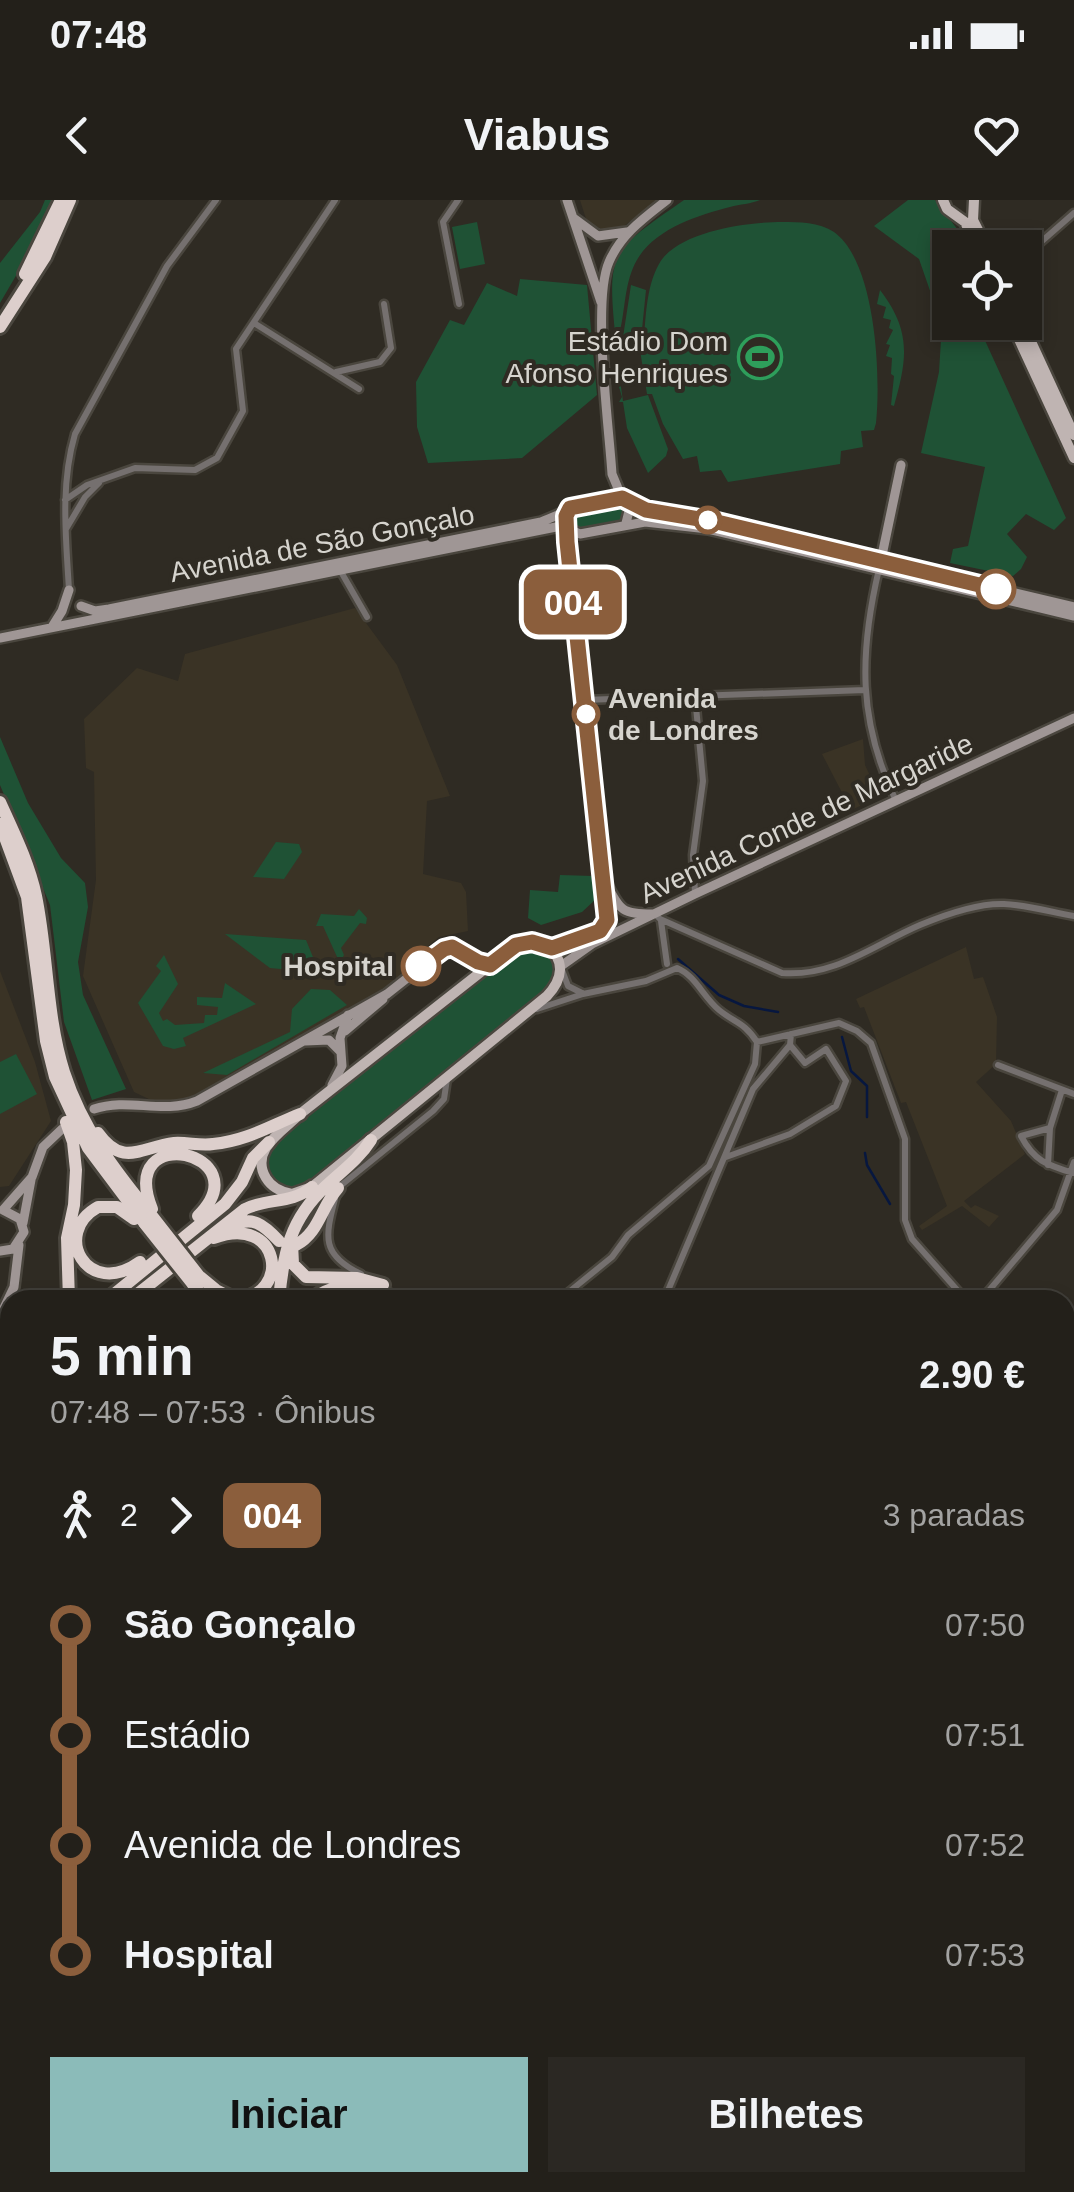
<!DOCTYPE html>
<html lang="pt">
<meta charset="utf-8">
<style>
body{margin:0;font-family:Helvetica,sans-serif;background:#2b2823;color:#f1f3f6;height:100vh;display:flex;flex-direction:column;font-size:38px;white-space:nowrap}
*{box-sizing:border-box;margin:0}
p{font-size:32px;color:#a3a3a2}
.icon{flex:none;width:55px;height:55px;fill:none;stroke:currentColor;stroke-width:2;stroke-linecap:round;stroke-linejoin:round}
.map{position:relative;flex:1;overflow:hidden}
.sheet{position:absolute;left:0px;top:1090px;width:1075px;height:902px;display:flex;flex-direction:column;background:#23201a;border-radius:30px 30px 0 0;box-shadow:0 5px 15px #0003,0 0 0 2px #403e39}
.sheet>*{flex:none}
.badge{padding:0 20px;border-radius:15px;font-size:35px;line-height:65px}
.fabs{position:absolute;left:932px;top:30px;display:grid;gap:20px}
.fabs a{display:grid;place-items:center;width:110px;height:110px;border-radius:0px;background:#23201a;box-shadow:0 5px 15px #0003,0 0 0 2px #403e39;font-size:50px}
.map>.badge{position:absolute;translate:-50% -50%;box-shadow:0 0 0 5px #fff}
.legs{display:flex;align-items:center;gap:15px;height:110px;padding:0 50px;font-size:32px}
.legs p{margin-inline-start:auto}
.overview{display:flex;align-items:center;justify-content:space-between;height:170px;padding:0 50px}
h1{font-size:55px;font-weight:700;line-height:75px}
.button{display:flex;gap:20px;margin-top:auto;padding:20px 50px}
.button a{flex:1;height:115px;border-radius:0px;background:#8bbbb9;color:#111;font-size:40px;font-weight:700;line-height:115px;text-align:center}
.button a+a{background:#2b2823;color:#f1f3f6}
ul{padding:0 50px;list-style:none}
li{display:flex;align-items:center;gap:35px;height:110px;font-size:38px}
li i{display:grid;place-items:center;width:15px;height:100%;margin:0 12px;background:currentColor}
li i::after{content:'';width:25px;height:25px;margin:-12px;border:8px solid;border-radius:50%;background:#23201a}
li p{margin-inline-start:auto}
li:first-child i{background:linear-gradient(#0000 50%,currentColor 0)}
li:last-child i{background:linear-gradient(currentColor 50%,#0000 0)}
.status{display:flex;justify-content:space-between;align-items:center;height:70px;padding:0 50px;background:#23201a;direction:ltr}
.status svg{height:28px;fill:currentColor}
header{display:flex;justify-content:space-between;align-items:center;height:130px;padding:0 50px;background:#23201a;font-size:45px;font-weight:700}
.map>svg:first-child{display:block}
</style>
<div class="status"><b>07:48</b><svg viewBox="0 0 49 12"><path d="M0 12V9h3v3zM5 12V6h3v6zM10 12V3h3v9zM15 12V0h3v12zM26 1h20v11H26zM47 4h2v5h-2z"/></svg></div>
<header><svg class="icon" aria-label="back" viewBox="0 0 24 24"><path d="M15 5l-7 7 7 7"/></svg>Viabus<svg class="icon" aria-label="heart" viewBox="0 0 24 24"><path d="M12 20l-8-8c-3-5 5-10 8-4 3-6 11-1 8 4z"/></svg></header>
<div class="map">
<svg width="1074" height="1992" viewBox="0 0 1074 1992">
<rect width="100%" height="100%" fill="#2f2b23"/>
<path fill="#3a3325" d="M580,0H658L620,29L608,31L598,30L587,22Z
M355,408L397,465L450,596L427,601L423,674L461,683L466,692L468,731L439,737L404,766L405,773L371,797L192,898L155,902L134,892L83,776L96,680L94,572L86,568L84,519L137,468L178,481L185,454Z
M863,539L865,565L880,597L851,610L822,554Z
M966,747L974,779L983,777L997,817L996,864L976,882L1011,921L1025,954L964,1001L971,1008L975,1005L999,1016L989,1027L962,1006L922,1030L919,1026L947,1006L906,902L901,903L864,807L860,808L856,799Z
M0,771L35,862L51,921L9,986L0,987Z"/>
<path fill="#1f5235" d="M45,0H56L48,21L0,103V63L40,12Z
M684,0H760C751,4 740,4 730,7C695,16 648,31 633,68C623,91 625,123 616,143C607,51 608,53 684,0Z
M908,0H935L958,30L939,38L950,63V122L977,123L1066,318L1054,330L1026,314L1007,334L1027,357L1021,369L1013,376L950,363L953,349L968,346L985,267L921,253L939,172L941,140L936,108L919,59L874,26Z
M477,22L485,64L460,69L452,27Z
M782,22C799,22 819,22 834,32C876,62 881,176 876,223L874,230L861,231L863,247L841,251L840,264L728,282L721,270L700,272L697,256L683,259L663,224L652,194H647L640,150H621L631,85L646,90L640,149H643C646,122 645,89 659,64C677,31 748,22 782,22Z
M520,79L587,85L597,195L522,258L428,263L417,227L416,182L450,120L464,125L487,83L517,96Z
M880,90C912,132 907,159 894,206L891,205L894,176L891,174L892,158L886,156L890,145L886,144L893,130L889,128L891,120L883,118L886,107L877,104Z
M617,180H620L623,201L648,195L668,249L666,256L648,273L627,228L623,202H619L622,197Z
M617,300L626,305L624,323L579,332L568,322L572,310Z
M0,537L28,603L61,658L85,683L88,707L78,762L83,795L126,889L92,900L64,822L50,705L0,585Z
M276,642L299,644L302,652L284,679L253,677Z
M560,675L593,676L596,699L582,712L541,725L528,718L530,690L558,692Z
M359,709L367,718L366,724L360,723L341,748L344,755L340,762L335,763L334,760L338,759L323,726H316L321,714L354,716Z
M225,734L306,740L317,767L313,772L270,768Z
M533,747C557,754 560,774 544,792L312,981L290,989L273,979L267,962L274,944L513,754Z
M164,755L178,784L159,813L163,821L167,819L175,825L204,823L205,815H217L218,807L197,805V797L222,798L225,783L256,804L183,838L186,846L174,849L163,846L138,803L161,771L156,766Z
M311,789L330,790L347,805L227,875L203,873L290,832L292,809Z
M16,854L37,894L0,914V862Z
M10,1280V1421L4,1420L0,1425V1288Z
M1065,1593L1074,1599V1782L1065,1753Z
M1074,1917V1992H1006L1014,1983L1065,1982V1927Z"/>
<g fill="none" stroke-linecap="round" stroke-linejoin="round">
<path stroke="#07173f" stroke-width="2.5" d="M678,759L719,795L744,806L778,812
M842,837L851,871L867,886V917
M865,953L867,965L890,1004
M0,1457L10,1452
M0,1852L10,1856
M187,1982L191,1987"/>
<defs>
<path id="street" d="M458,0L443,22L459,104
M1025,56L1074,13
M254,123L359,189
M336,172L380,162L391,148L384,104
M65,300L87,285L135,268L195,270L217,258L243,211L236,149L335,0
M66,329L85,297L99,283
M879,369C859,454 858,521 896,601
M340,370L367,417
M69,390C66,338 60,285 75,234L167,66L216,0
M695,496L703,581L693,655L695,693
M584,500L865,490
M655,714L660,719L782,773C835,777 873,745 920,725C944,715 979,703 1004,704C1027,705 1051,712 1074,716
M661,721L667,764
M562,770L568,786L582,793
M537,809L583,794L646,781L677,768C696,776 703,797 719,810C735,823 744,822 757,842
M757,842L839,823L857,831L871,843L905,939V1020L912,1039L966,1100
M998,865L1074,894
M1050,928L1021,936C1034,961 1047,965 1073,973
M726,957L790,934L836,906L846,881L826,849L805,863L790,845L791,834
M1048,965L1050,928L1062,890
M339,987L433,911L444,899L447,879
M335,999C325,1037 321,1055 361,1074
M559,1100L612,1057L628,1035L709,966L755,864L757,842
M664,1100L753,889L790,845
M981,1100L1057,1010L1074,962
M1065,1183L1074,1180
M1065,1272L1074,1274
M1065,1380L1074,1381
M0,1631L10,1636
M1065,1881L1074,1872
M1065,1915L1074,1906
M209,1982L213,1992
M576,1982L587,1992
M946,1982L947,1992
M282,1992L285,1982
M537,1992L545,1982
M955,1992L965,1982
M990,1992L999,1982"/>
<path id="secondary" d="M567,0L601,102
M575,19L598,36L627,32
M622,298L612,274C609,226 592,101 609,62C621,34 644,18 667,0
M628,302L646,310L709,320L1074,407
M567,328L580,334L645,322L708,329L1074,416
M881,360L901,265
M81,406L95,411L109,409L541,322C568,312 596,294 625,300L630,307L626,323
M52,427L62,411L69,390
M0,438L566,325
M607,685C620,711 623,714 652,714
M551,748L600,731L607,720L566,325
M561,766L592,744L695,694L1074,518
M345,831L383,799
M305,841L329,840L340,851
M332,885L342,866L340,838L348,815
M94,909C129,897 162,915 197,901L387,794L444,749H459L478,762L490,765
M3,1010L32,977L43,947L62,929
M23,1023L31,980
M0,1051L13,1049L24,1032L20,1019L3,1010
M0,1116L14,1087L19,1045
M1065,1541L1074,1542
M1065,1586L1074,1592
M907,1982L909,1992"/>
<path id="primary" d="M943,0L947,9L965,22L977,48
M974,0L973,20L987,48
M1011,122L1074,258
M1022,122L1074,235
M527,742L546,745C566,760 563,779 547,796L312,987L292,994C281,992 272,988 266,978C249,950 283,931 300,914L509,750Z
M675,1992L676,1982"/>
<path id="highway" d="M25,74L61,0
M0,127L45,57L70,0
M0,602C14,633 29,663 36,696C48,754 46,815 64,872C82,928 115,971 152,1016
M0,624L27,697L46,841L55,877L88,948L145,1024
M66,922L73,942L76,970L74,1005L67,1038L69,1100
M98,933C123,968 141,947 174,943C187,942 200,946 213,944C246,941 270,926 300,914
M152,1009C116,920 262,952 198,1016
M134,1019L117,1007H98C51,1033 87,1100 140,1062
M231,1028C251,1013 265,1026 279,1041
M292,1043L293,1064L306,1077L357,1078L383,1085
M296,1045C319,1033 321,1007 338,988
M199,1076L216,1090L236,1100C293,1095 280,1013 214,1038
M192,1083L205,1100
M107,1100L225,1004L242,982L253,958L269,942
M130,1100L245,1009C267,998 292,1004 312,987
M279,1100C283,1054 290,1019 326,986C342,971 359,959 371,940
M311,1100C345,1076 364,1086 399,1100
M0,1246L10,1238
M0,1265L10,1258
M683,1987L684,1982"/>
</defs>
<use href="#street" stroke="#4a463e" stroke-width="11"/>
<use href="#secondary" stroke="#4a463e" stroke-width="14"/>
<use href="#primary" stroke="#4a463e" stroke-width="15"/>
<use href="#highway" stroke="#4a463e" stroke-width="18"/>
<use href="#street" stroke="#75706f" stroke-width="6"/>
<use href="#secondary" stroke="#9f9695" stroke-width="9"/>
<use href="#primary" stroke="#bfb4b2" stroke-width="10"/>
<use href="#highway" stroke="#ddcfcc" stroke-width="12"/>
<path stroke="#9e9b94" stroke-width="2.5" stroke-dasharray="18 18" stroke-linecap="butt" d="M1065,1563L1074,1564
M720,1982L721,1992"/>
<defs>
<path id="highway-bridge" d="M152,1016L199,1076
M145,1024L192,1083"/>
</defs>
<use href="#highway-bridge" stroke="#4a463e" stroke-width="18" stroke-linecap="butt"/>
<use href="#highway-bridge" stroke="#ddcfcc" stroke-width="12"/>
</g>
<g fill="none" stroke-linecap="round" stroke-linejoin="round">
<defs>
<path id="line-1" d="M421,766L444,749L452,747L478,762L490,765L516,745L532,742L552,748L600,731L607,720L567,342L566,316L570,308L622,298L646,310L717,322L996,389"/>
</defs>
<use href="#line-1" stroke="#fff" stroke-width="22"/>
<use href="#line-1" stroke="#8b5e3c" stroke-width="15"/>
</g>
<defs>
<symbol id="stadium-ring" viewBox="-11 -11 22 22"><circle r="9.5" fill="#2f2b23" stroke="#2e9e5b" stroke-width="1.5"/><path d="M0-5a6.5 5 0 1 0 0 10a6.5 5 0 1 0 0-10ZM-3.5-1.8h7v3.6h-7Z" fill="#2e9e5b"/></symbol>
</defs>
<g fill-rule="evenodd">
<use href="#stadium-ring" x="735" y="132" width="50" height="50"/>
</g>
<g fill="#fff" stroke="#8b5e3c" stroke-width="5">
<circle cx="708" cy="320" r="12"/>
<circle cx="996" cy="389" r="18"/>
<circle cx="586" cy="514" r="12"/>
<circle cx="421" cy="766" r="18"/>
</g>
<g text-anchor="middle" stroke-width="8" stroke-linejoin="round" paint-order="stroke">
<g font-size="28" fill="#d6d4ce" stroke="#2f2b23" text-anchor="end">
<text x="728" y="151">Estádio Dom<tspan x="728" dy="32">Afonso Henriques</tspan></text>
</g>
<g font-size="28" fill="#d6d4ce" stroke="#2f2b23">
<text transform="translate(322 343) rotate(-11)" y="10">Avenida de São Gonçalo</text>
<text transform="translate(806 618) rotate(-25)" y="10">Avenida Conde de Margaride</text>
</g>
<g font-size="28" font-weight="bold" fill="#d6d4ce" stroke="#2f2b23" text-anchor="start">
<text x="608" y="508">Avenida<tspan x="608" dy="32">de Londres</tspan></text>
<text x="394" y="776" text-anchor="end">Hospital</text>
</g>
</g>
</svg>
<div class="fabs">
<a><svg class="icon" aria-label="locate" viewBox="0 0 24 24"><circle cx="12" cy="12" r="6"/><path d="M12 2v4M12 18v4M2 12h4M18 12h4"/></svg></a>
</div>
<b class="badge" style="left:573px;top:402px;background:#8b5e3c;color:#fff">004</b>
<section class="sheet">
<div class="overview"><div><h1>5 min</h1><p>07:48 – 07:53 · Ônibus</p></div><b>2.90 €</b></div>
<div class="legs"><svg class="icon" aria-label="walk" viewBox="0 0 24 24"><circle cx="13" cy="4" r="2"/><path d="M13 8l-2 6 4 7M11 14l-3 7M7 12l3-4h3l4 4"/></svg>2<svg class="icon" aria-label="forward" viewBox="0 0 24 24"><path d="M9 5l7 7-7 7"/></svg><b class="badge" style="background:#8b5e3c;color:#fff">004</b><p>3 paradas</p></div>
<ul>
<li><i style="color:#8b5e3c"></i><b>São Gonçalo</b><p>07:50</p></li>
<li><i style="color:#8b5e3c"></i><span>Estádio</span><p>07:51</p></li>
<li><i style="color:#8b5e3c"></i><span>Avenida de Londres</span><p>07:52</p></li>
<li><i style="color:#8b5e3c"></i><b>Hospital</b><p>07:53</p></li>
</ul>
<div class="button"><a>Iniciar</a><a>Bilhetes</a></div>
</section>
</div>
